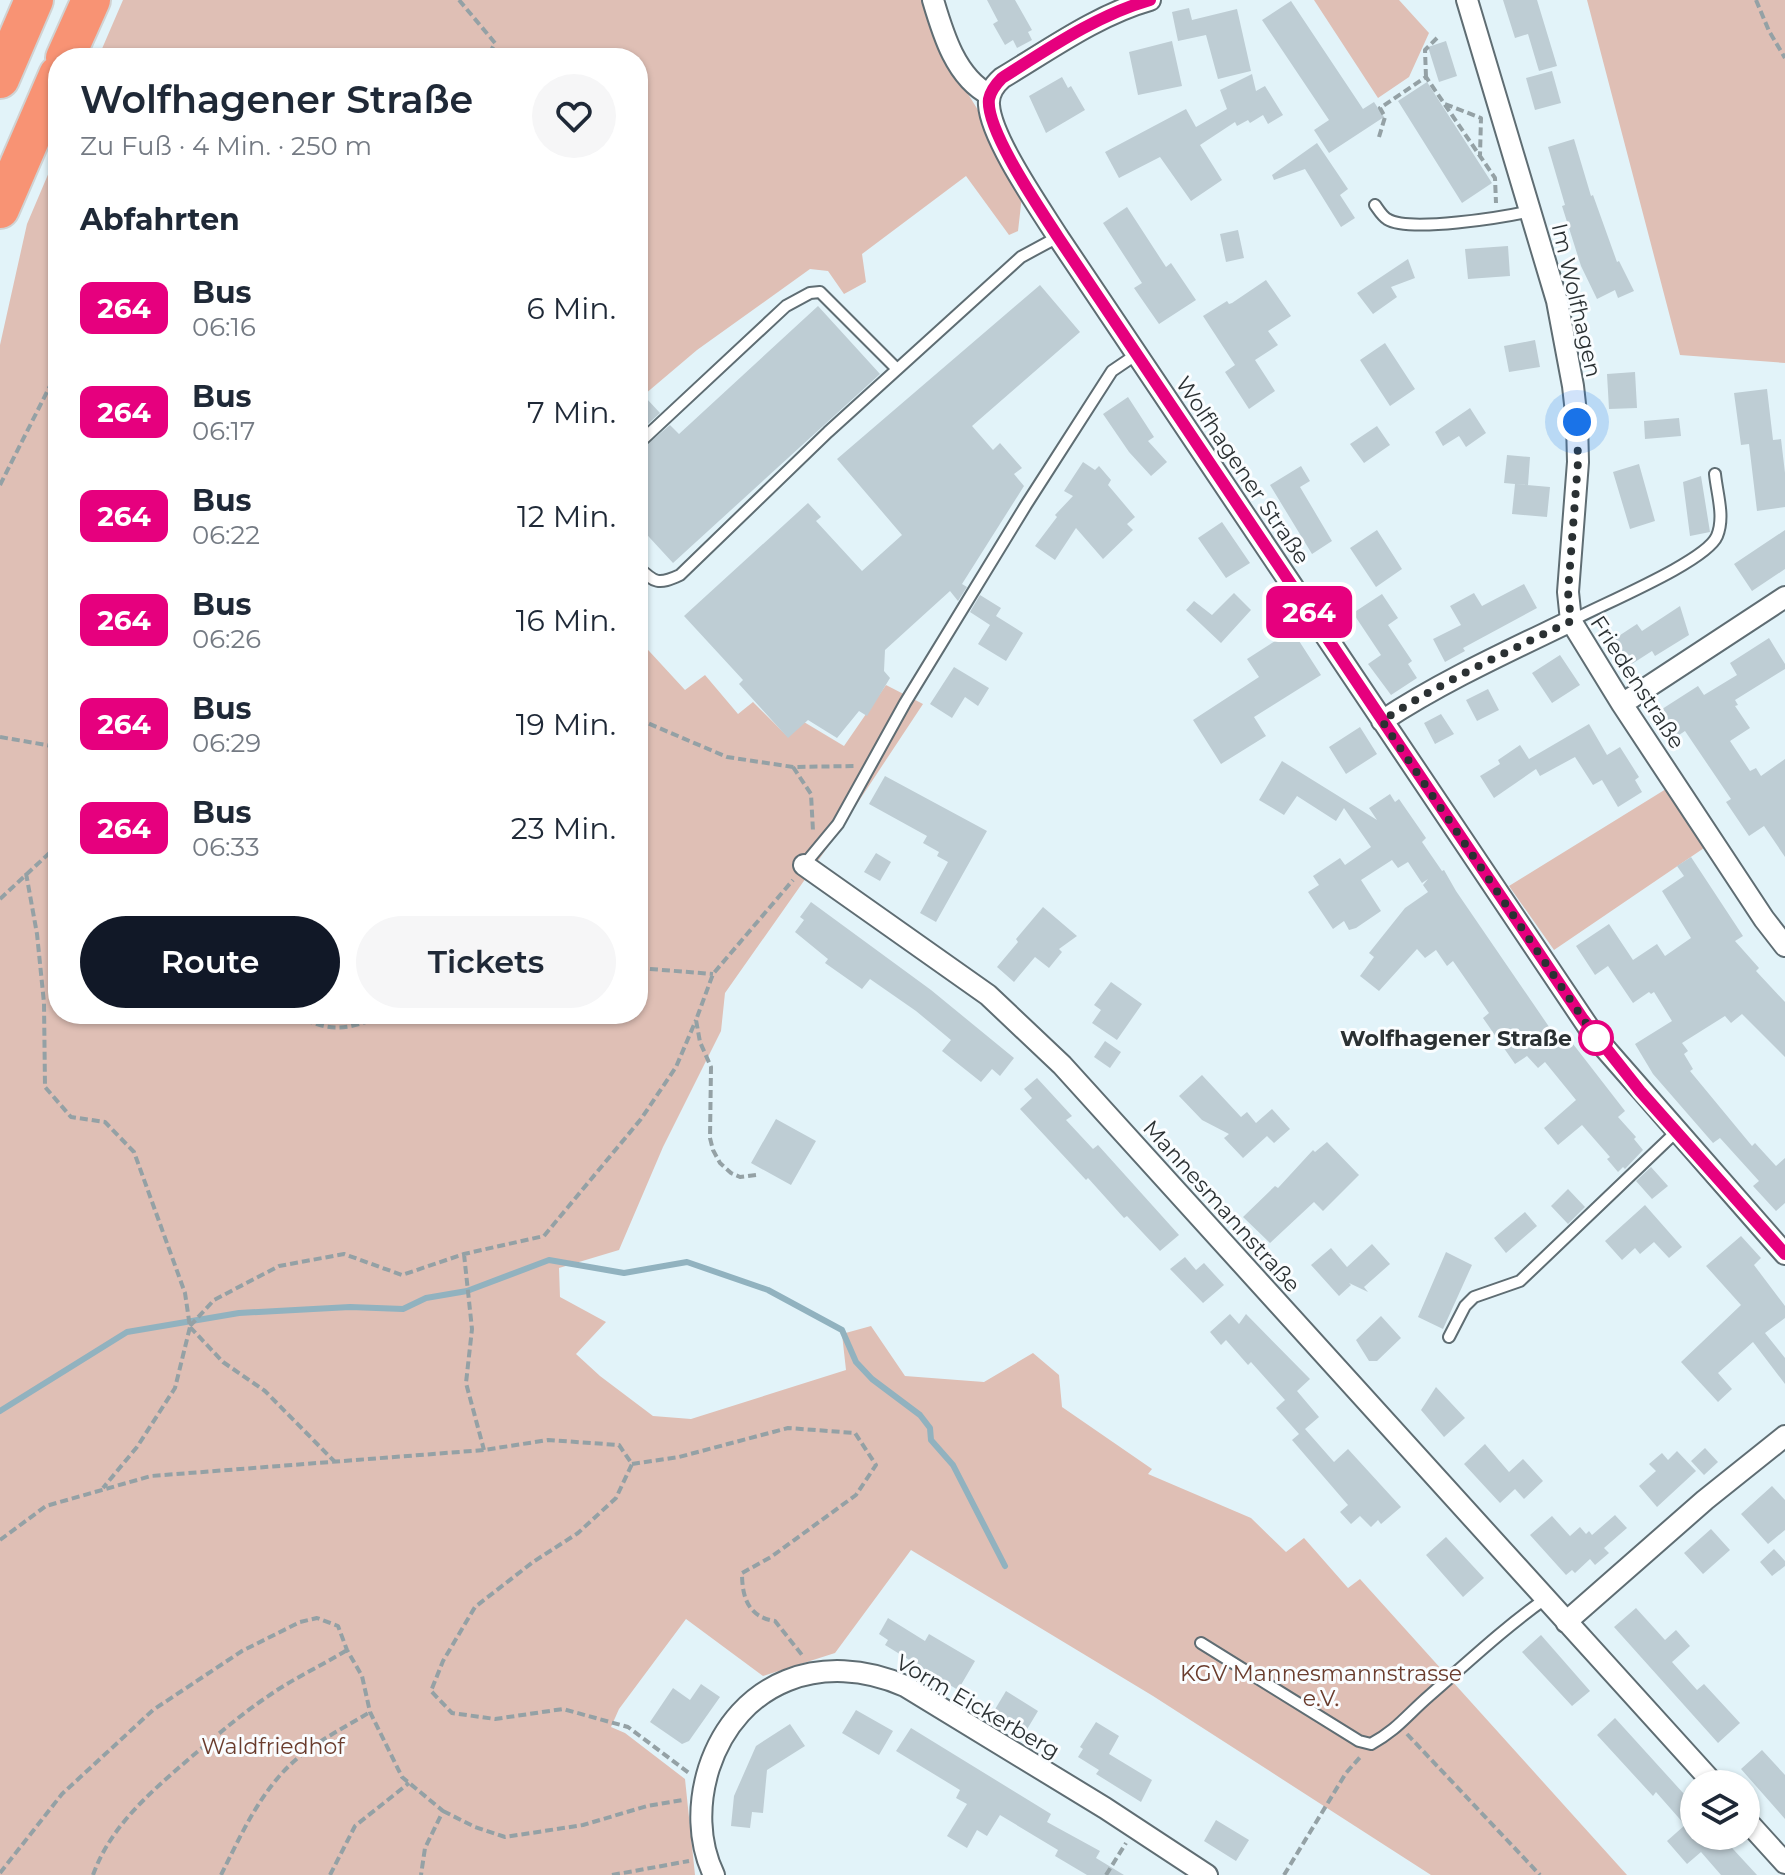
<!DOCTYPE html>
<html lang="de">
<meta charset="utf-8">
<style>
body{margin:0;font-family:Montserrat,sans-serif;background:#f6f6f7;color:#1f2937;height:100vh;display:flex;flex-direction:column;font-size:30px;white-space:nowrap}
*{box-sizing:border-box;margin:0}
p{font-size:26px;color:#747a83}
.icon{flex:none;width:44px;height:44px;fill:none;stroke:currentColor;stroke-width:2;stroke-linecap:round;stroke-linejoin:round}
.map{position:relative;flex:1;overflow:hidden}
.side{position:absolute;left:48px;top:48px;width:600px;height:976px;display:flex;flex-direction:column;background:#fff;border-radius:32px;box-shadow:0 2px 6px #0004}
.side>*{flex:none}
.badge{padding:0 16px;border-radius:12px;font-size:28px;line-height:52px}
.fabs{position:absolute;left:1680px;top:1770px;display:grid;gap:16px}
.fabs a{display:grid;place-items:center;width:80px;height:80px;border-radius:50%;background:#fff;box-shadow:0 2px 6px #0004;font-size:40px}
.you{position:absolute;width:40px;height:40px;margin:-20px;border:6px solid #fff;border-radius:50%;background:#1a73e8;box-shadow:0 0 0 12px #1a73e833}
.map>.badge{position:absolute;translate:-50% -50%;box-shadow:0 0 0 4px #fff}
h2{padding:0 32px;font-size:30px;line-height:72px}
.round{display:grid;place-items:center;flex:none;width:84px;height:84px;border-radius:42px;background:#f6f6f7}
.overview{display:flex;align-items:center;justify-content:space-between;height:136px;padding:0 32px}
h1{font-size:38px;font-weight:600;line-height:60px}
.cta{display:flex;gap:16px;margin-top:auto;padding:16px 32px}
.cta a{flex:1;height:92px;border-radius:48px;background:#111827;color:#fff;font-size:32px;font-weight:600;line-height:92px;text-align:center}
.cta a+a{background:#f6f6f7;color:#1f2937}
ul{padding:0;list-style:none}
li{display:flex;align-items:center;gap:24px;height:104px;padding:0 32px}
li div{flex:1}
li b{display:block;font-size:30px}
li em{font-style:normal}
li .badge{min-width:88px;font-weight:700;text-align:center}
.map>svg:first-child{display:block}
</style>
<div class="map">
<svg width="1785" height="1875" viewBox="0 0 1785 1875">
<rect width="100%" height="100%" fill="#e2f3f9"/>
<path fill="#dfbfb5" d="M123,0H925L946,58L981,115L1022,196L1018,231L1009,235L966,176L862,254L866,282L844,294L828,271L810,269L697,350L638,400V58H98Z
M1314,0H1399L1429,33L1409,77L1378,98Z
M1587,0H1785V363L1680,355Z
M58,151V1014H638V639L685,690L705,675L738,714L753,702L787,736L804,722L844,746L886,685L923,704L839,831L725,993L721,1031L663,1147L619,1250L559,1268L560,1297L606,1322L576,1354L600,1376L653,1416L691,1419L846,1370L842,1334L871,1326L905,1376L984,1382L1033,1353L1059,1375L1062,1407L1152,1469L1148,1474L1251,1518L1286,1552L1304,1538L1348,1588L1360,1579L1627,1875H1431L1153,1696L911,1550L835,1653L763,1676L686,1619L619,1709L611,1727L625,1733L685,1779L695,1875H0V345L27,224Z
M1666,789L1704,848L1554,950L1509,886Z"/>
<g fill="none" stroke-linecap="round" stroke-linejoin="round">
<path stroke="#91b2bf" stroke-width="6" d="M0,1411L127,1332L239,1313L350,1307L403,1309L426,1298L467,1291L549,1260L624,1273L687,1262L768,1290L842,1330L856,1362L872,1379L920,1415L930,1428L931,1440L953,1465L1005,1566"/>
</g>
<path fill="#becdd4" d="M987,0H1015L1032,30L1028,32L1032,40L1017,48L1013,40L1005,45L993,24L998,21Z
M1503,0H1537L1557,66L1539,71L1528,34L1515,38Z
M1291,1L1363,109L1374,102L1384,117L1329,153L1314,130L1329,120L1262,20Z
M1189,8L1192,20L1237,9L1251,71L1218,79L1206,35L1178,41L1172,12Z
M1172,41L1182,86L1138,95L1129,52Z
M1446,41L1457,76L1439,82L1428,47Z
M1552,71L1561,103L1535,110L1526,78Z
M1252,74L1256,91L1265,86L1283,115L1268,124L1263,115L1250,123L1248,120L1237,126L1235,122L1200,145L1222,180L1191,201L1160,157L1119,178L1105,152L1186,109L1196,127L1227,109L1220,90Z
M1062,77L1068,88L1071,86L1085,110L1046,133L1029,96Z
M1427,82L1492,183L1462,203L1398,101Z
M1574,139L1591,196L1593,195L1617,262L1619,261L1634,291L1618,298L1615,290L1597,299L1581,266L1562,206L1565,205L1548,147Z
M1317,143L1348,189L1340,195L1355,218L1341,227L1305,169L1274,180L1272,175Z
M1127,207L1166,267L1171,263L1196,300L1159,324L1134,288L1142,283L1103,223Z
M1238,230L1244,258L1226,262L1220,234Z
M1508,246L1510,276L1468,279L1465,249Z
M1408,259L1415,278L1391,287L1397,297L1373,314L1357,293Z
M1266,280L1291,316L1268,331L1278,345L1255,360L1275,391L1249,409L1225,372L1235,365L1203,316L1227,301L1229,304L1232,303Z
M1040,285L1080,332L972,426L993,450L1000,443L1022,468L1014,474L1024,486L962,584L967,587L958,601L950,591L885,650L884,671L890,678L867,716L859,711L837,738L808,720L788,738L739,684L743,680L684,616L808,503L821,517L816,521L862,571L902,535L837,459Z
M818,306L880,374L673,563L638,525V452L670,425L679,434Z
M1535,340L1540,367L1509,372L1504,346Z
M1385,343L1415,389L1390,406L1360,360Z
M1635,372L1637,408L1609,409L1607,374Z
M1767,389L1773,440L1781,439L1785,473V507L1757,511L1749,444L1741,445L1734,393Z
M1128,397L1154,437L1148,441L1167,462L1151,476L1129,452L1103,414Z
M647,399L660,413L638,433V406Z
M1470,408L1486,433L1466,447L1459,436L1443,446L1435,432Z
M1679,418L1681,436L1645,439L1644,421Z
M1377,426L1390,445L1364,463L1350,444Z
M1507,455L1530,457L1528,485L1516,484L1550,487L1547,517L1512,514L1515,484L1504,483Z
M1083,462L1095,470L1099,466L1111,480L1108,485L1135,517L1127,524L1133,530L1103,559L1076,528L1055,560L1035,546L1057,517L1055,515L1073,496L1064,491Z
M1639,464L1655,521L1630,529L1613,472Z
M1301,466L1310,481L1300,487L1332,541L1312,554L1270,485Z
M1701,476L1710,532L1690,536L1683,482Z
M1222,522L1250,563L1226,578L1198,538Z
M1377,530L1402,569L1376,587L1350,548Z
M1785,530V569L1752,591L1734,564Z
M1524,584L1537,608L1463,648L1465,651L1445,662L1433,639L1461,625L1450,606L1474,593L1482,606Z
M1234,593L1251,610L1221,643L1186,610L1194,601L1212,615Z
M1382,594L1398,618L1388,625L1412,661L1408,664L1417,678L1391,695L1368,664L1381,655L1353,613Z
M980,595L1001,608L996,616L1023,633L1006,661L978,644L990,625L970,612Z
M1680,606L1689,635L1655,656L1652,651L1624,669L1608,643L1637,624L1642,631Z
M1292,630L1321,675L1254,717L1266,736L1221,764L1193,720L1259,677L1247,659Z
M1769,638L1785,664V669L1735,700L1738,705L1735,706L1750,728L1730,741L1750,771L1756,768L1761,776L1785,759V857L1764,826L1749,836L1726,802L1731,799L1685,731L1676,737L1659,711L1698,686L1704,695L1737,675L1730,663Z
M1560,655L1580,685L1552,703L1532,673Z
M954,667L989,688L978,706L965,697L952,718L930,704Z
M1488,689L1499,710L1477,721L1466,700Z
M1441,714L1454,734L1435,744L1424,723Z
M1589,724L1607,755L1620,747L1639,777L1635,780L1642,792L1618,807L1602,780L1593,785L1575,757L1540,776L1536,769L1494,798L1480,776L1500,764L1498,760L1520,745L1529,759Z
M1360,727L1377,754L1346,774L1329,747Z
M1282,761L1377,820L1369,808L1390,794L1395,802L1399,799L1426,838L1422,842L1442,871L1444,870L1456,891L1556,1037L1563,1031L1625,1111L1618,1117L1636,1137L1634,1139L1643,1150L1625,1169L1623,1167L1618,1172L1607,1159L1610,1157L1582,1125L1558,1145L1544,1128L1576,1100L1545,1062L1538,1068L1527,1056L1515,1064L1483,1018L1489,1013L1453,961L1447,966L1436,950L1425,958L1417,949L1379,991L1360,976L1374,957L1369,953L1405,908L1428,892L1423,885L1428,879L1422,883L1408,862L1398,868L1392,860L1361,880L1381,911L1356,928L1349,930L1344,921L1333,929L1308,892L1319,885L1313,876L1340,858L1345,865L1371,847L1344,808L1336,821L1297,796L1284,815L1259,800Z
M885,776L987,831L936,922L920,913L948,862L937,856L939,852L923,843L927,836L869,804Z
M876,853L891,862L880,881L864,872Z
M1691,857L1743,936L1735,941L1759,968L1756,971L1785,1002V1057L1742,1014L1731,1023L1725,1016L1682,1043L1688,1051L1684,1054L1693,1069L1690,1071L1752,1146L1755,1143L1776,1166L1785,1158V1203L1776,1211L1753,1186L1759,1181L1720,1138L1713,1143L1653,1074L1635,1044L1672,1021L1654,992L1651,994L1649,992L1633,1003L1608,966L1595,975L1576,946L1609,924L1633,960L1657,944L1665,956L1691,938L1662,891L1684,876L1677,866Z
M811,902L931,990L1014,1058L1000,1076L992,1069L981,1082L942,1051L951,1040L916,1011L870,979L862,989L825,963L828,959L795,932L804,920L800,917Z
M1043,907L1077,936L1059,949L1062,952L1049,968L1035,957L1014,982L997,967L1018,942L1016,939Z
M1111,982L1142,1004L1117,1040L1092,1023L1101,1010L1094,1005Z
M1105,1041L1121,1052L1110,1068L1094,1057Z
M1202,1075L1241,1117L1247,1112L1256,1123L1272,1109L1290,1129L1274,1143L1267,1136L1243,1158L1224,1138L1229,1134L1202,1120L1179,1096Z
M1037,1078L1072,1116L1066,1120L1093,1149L1098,1145L1179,1235L1160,1251L1127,1216L1124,1218L1088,1178L1086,1180L1020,1109L1032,1098L1024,1089Z
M776,1119L816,1141L791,1185L751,1163Z
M1327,1142L1359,1175L1323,1211L1314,1202L1270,1243L1243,1217L1275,1186L1278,1188L1313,1150L1315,1152Z
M1651,1167L1668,1186L1652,1199L1636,1181Z
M1568,1189L1585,1207L1568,1224L1551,1206Z
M1645,1205L1682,1247L1669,1258L1654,1242L1640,1254L1635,1248L1622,1260L1605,1241Z
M1525,1212L1537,1226L1506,1253L1494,1238Z
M1741,1236L1761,1258L1754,1265L1785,1306V1318L1765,1333L1785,1358V1384L1753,1342L1718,1373L1732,1389L1718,1402L1681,1362L1741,1305L1706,1266Z
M1372,1244L1390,1264L1364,1287L1368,1292L1349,1283L1351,1285L1339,1296L1311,1265L1331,1248L1347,1267Z
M1446,1252L1472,1265L1443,1329L1418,1317Z
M1185,1257L1196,1270L1204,1263L1224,1285L1203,1303L1170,1269Z
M1230,1314L1239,1324L1246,1314L1310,1379L1297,1391L1319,1417L1305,1429L1334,1462L1348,1449L1401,1507L1381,1524L1378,1520L1371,1527L1360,1516L1351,1524L1340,1512L1348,1505L1292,1440L1299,1434L1276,1408L1285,1400L1251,1362L1248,1365L1226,1340L1221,1345L1210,1332Z
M1381,1316L1401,1338L1377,1361H1369L1356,1340Z
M1436,1387L1465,1418L1444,1437L1421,1410Z
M1485,1444L1509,1472L1523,1459L1543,1481L1524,1499L1515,1489L1500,1503L1464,1464Z
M1705,1448L1718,1462L1704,1475L1691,1461Z
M1677,1451L1696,1471L1657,1507L1639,1486L1656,1471L1649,1464L1662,1453L1668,1460Z
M1772,1486L1785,1500V1530L1768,1544L1741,1514Z
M1615,1515L1627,1528L1604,1548L1609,1553L1595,1565L1590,1559L1575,1573L1572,1570L1566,1575L1530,1535L1552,1516L1570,1536L1580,1527L1586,1534L1589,1531L1592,1535Z
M1711,1529L1730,1550L1703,1574L1684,1553Z
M1446,1537L1484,1578L1463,1597L1426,1555Z
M1774,1549L1785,1561V1566L1772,1576L1760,1562Z
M1636,1608L1665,1640L1676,1630L1690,1646L1672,1662L1697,1690L1704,1684L1740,1723L1718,1743L1614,1627Z
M888,1618L925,1641L929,1634L975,1661L958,1690L885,1645L888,1640L879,1634Z
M1541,1635L1590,1691L1572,1706L1522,1652Z
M701,1684L720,1697L689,1741L682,1744L650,1722L673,1688L690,1700Z
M1006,1691L1038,1711L1026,1731L994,1711Z
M856,1710L893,1731L879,1755L842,1733Z
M1615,1718L1694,1805V1836H1721L1757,1875H1721L1701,1852L1687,1864L1667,1841L1685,1825L1656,1792L1653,1796L1597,1735Z
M1096,1722L1119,1736L1109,1754L1152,1780L1141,1802L1096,1774L1099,1770L1078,1757L1083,1749L1080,1747Z
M790,1724L805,1746L767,1770L763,1813L752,1812L750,1828L731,1826L734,1796L756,1746Z
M911,1728L1051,1814L1047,1822L1100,1851L1096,1858L1124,1875H1087L1055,1856L1058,1850L1000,1815L987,1836L977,1830L967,1848L947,1836L967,1804L956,1798L960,1790L896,1751Z
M1762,1750L1785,1775V1819L1741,1769Z
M1216,1820L1249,1840L1236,1861L1204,1841Z"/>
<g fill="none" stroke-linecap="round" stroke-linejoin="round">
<defs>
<path id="lane" d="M1375,205C1378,209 1382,216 1387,219C1409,233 1504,217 1531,211
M638,444L786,306L810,293L820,292L897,369
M638,567C655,583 658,585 680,575L828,432L1021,257L1058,237
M1571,621C1600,605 1706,562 1717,536C1725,517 1717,494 1715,474
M804,865L838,824L905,703L1026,505L1112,371L1137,354
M1449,1337L1465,1306L1474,1297L1520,1281L1676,1132
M1201,1643L1359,1741L1371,1744C1397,1730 1407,1715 1429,1696C1467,1663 1504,1628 1545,1599"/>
<path id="street" d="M933,0C943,34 956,78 990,95
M1150,0C1097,15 1049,50 1002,78C994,85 988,93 989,105C991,138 1039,207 1058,237L1595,1037L1785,1254
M1467,0L1557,301L1573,386L1577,422L1578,462L1568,592L1571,621L1622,704L1764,919L1785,946
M1622,704L1785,597
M1382,721C1441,682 1507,652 1571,621
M804,865L988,995L1062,1065L1714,1784
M1566,1622L1705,1500L1785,1436
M1746,1820L1785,1863
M714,1875C698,1842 698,1803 709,1768C738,1680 823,1650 905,1686L1105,1808L1207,1875"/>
<path id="highway" d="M65,58L91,0
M0,79L34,0
M0,209L58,75"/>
</defs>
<use href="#lane" stroke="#5f6d73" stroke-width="14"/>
<use href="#street" stroke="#5f6d73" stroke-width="24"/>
<use href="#highway" stroke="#d0d2d2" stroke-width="42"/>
<path stroke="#94a1a5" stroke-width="4" stroke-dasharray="8 4" stroke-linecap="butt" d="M459,0L495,43L487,58
M1756,0L1769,31L1785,58
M1426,77L1425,50L1437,38
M1445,104L1481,118L1480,155
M1379,137L1385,117L1380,108L1426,77L1495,178L1496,203
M0,485L58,370
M638,719L727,757L793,767L855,766
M0,737L58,747
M793,767L811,794L813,831
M26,873L37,934L44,1003L45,1087L71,1117L105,1122L134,1152L185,1293L190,1327L175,1388L137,1447L103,1488
M0,899L58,845
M638,968L713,974
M294,1014C331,1034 348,1030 386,1014
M756,1175L740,1177L731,1173L720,1163L713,1150L710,1138L711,1067L700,1042L696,1020L713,974L793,880
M464,1254L472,1329L466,1383L484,1450
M190,1326L214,1300L279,1266L344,1254L402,1275L464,1254L544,1236L641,1119L676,1067L696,1020
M190,1327L223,1362L265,1391L334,1461
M632,1464L679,1457L788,1428L855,1433L876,1465L856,1495L771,1557L742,1573C742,1597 748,1617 775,1621L802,1655
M0,1540L46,1506L151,1476L484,1450L548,1440L619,1445L632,1464L616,1498L578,1533L533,1562L475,1607L443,1661L431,1691L452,1713L495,1719L563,1709L628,1727L689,1773
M1407,1734L1540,1875
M443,1811L475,1827L505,1837L583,1825L647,1806L683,1800
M0,1873L62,1794L153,1710L242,1651L300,1622L317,1618L338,1626L347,1650L362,1676L370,1712L402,1777L443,1811L425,1848L421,1875
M93,1875C111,1825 151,1792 190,1758C215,1737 240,1715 267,1697C292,1679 321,1666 347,1650
M221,1875C240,1837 259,1794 291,1764C313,1743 344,1728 370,1712
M330,1875L355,1826L409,1783
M612,1875L689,1861
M1106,1875L1126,1843
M1284,1875L1346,1773L1362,1755"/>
<use href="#lane" stroke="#fff" stroke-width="10"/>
<use href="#street" stroke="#fff" stroke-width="20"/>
<use href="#highway" stroke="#f89374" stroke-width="38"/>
</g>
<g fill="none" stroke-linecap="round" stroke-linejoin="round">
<defs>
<path id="line" d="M1150,0C1097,15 1048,49 1002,78C996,84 991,90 989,99C985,129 1040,209 1058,237L1583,1019L1640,1091L1785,1254"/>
</defs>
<use href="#line" stroke="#fff" stroke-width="18"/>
<use href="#line" stroke="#e6007e" stroke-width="12"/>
<path stroke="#2b3133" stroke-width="8" stroke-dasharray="0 14.4" d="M1577,422L1578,462L1568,592L1571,621C1507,652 1441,682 1382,721L1596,1038"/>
</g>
<circle fill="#fff" stroke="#e6007e" stroke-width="4" cx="1596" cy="1038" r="16"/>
<g text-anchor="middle" stroke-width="6" stroke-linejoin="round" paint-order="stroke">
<g font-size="22" fill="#2b3133" stroke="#fafdff">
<text transform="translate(1577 300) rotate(77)" y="8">Im Wolfhagen</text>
<text transform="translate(1243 470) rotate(56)" y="8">Wolfhagener Straße</text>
<text transform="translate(1638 682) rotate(57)" y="8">Friedenstraße</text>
<text transform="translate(1222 1206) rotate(48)" y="8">Mannesmannstraße</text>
<text transform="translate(978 1706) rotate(30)" y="8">Vorm Eickerberg</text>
</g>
<g font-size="22" font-weight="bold" fill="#2b3133" stroke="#fafdff" text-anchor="end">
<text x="1572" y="1046">Wolfhagener Straße</text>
</g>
<g font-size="22" fill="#6a3c2d" stroke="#fafdff">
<text x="1321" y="1681">KGV Mannesmannstrasse<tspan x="1321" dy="25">e.V.</tspan></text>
<text x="273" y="1754">Waldfriedhof</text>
</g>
</g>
</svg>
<div class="fabs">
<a><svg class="icon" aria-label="layers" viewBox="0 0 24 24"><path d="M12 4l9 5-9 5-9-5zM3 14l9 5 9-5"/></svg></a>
</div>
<div class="you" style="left:1577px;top:422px"></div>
<b class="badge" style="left:1309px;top:612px;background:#e6007e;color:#fff">264</b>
<section class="side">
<div class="overview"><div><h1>Wolfhagener Straße</h1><p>Zu Fuß · 4 Min. · 250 m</p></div><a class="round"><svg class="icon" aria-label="heart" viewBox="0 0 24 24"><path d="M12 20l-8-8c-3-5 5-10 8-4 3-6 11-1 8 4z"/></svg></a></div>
<h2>Abfahrten</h2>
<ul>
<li><span class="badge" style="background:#e6007e;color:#fff">264</span><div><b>Bus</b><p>06:16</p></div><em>6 Min.</em></li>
<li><span class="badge" style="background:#e6007e;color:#fff">264</span><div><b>Bus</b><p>06:17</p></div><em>7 Min.</em></li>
<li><span class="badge" style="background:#e6007e;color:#fff">264</span><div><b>Bus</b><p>06:22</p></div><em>12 Min.</em></li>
<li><span class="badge" style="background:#e6007e;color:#fff">264</span><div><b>Bus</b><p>06:26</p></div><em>16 Min.</em></li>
<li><span class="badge" style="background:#e6007e;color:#fff">264</span><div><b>Bus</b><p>06:29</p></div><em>19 Min.</em></li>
<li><span class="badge" style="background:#e6007e;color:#fff">264</span><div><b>Bus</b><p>06:33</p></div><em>23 Min.</em></li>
</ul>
<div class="cta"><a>Route</a><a>Tickets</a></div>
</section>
</div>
